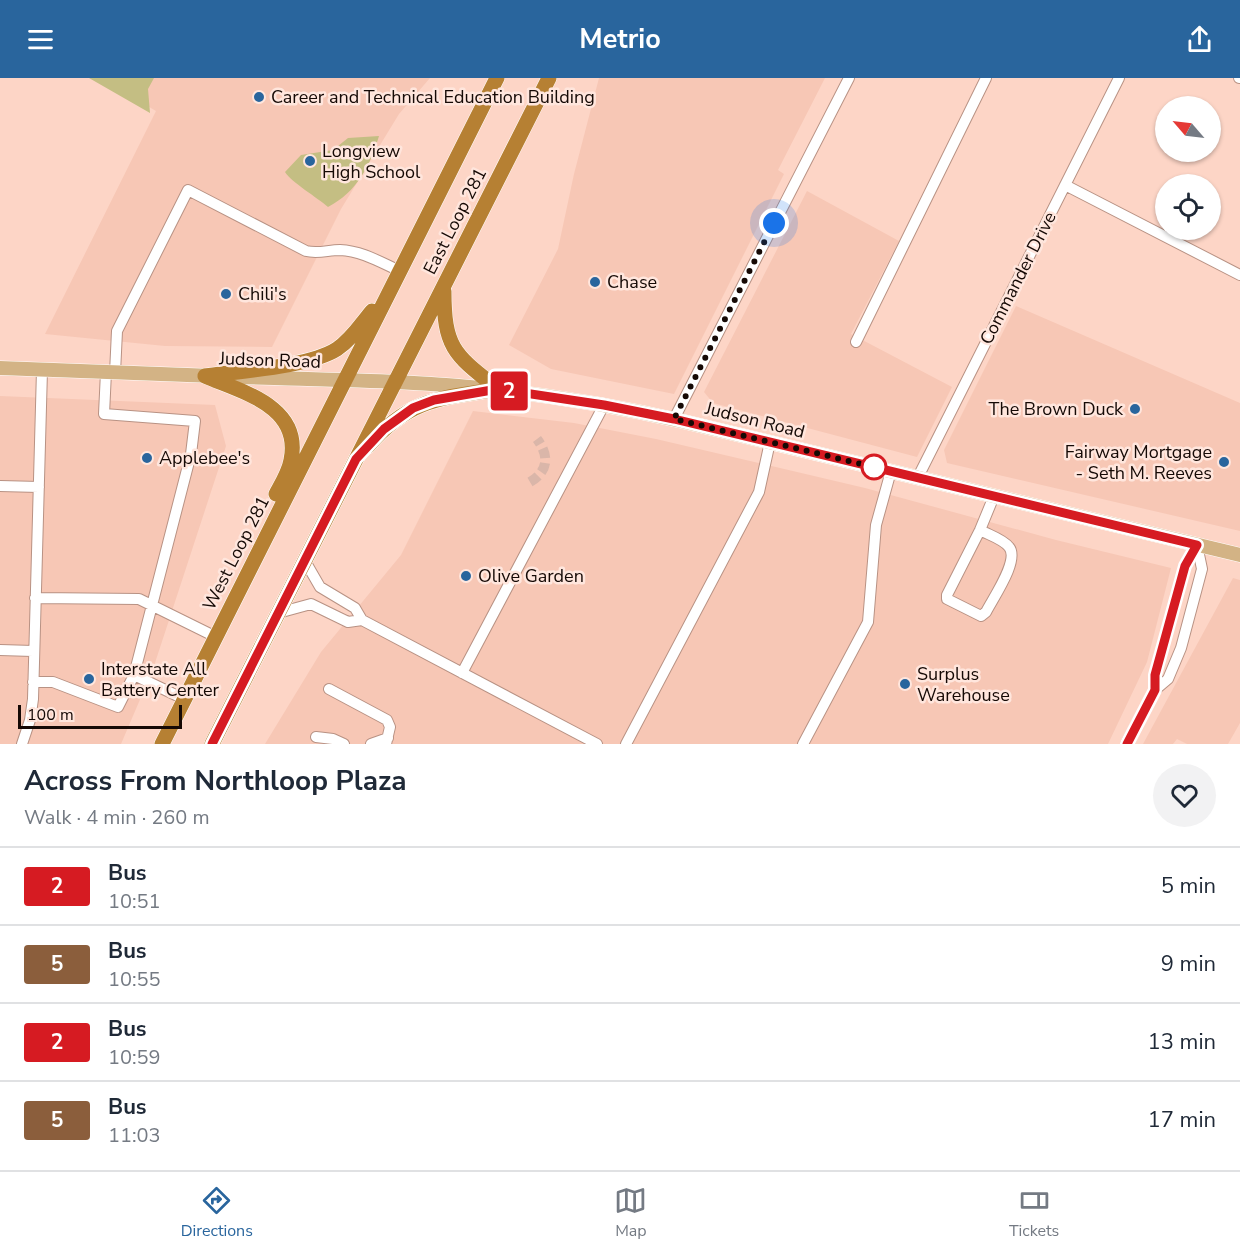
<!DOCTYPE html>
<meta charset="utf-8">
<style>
body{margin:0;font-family:"Nunito Sans",sans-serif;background:#f2f2f3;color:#1f2937;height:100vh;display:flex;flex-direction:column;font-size:22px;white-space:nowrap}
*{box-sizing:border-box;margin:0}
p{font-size:20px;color:#747a83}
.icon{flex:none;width:33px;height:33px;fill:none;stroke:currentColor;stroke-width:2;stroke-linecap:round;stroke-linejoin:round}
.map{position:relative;height:666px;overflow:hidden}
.details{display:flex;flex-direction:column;background:#fff;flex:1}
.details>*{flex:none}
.badge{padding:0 12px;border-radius:4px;font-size:21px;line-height:39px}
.needle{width:39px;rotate:298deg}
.fabs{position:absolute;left:1155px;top:18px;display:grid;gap:12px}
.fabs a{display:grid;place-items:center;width:66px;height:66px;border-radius:50%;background:#fff;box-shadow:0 2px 4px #0004;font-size:30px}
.scale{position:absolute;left:18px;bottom:15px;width:164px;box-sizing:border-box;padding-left:6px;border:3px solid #150905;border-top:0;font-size:16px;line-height:21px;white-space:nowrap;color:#150905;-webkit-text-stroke:4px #ffe6dd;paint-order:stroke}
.you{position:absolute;width:30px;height:30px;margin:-15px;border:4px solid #fff;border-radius:50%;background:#1a73e8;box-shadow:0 0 0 9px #1a73e833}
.map>.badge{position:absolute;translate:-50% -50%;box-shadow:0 0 0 3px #fff}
.round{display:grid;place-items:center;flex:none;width:63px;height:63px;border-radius:32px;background:#f2f2f3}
.head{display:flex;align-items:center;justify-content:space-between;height:102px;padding:0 24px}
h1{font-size:28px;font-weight:700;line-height:45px}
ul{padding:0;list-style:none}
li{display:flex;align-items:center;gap:18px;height:78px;padding:0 24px;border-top:2px solid #e0e1e3}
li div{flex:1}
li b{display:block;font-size:22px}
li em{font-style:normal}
li .badge{min-width:66px;font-weight:700;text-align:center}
header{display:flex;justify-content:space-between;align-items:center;height:78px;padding:0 24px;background:#29659d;color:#fff;font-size:27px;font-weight:700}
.tab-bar{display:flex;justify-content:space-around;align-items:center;height:84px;border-top:2px solid #e0e1e3;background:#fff;font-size:16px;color:#747a83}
.tab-bar a{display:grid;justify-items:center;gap:3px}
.tab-bar .current{color:#29659d}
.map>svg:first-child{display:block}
</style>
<header><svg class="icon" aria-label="menu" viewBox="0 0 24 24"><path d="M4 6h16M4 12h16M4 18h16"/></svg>Metrio<svg class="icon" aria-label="share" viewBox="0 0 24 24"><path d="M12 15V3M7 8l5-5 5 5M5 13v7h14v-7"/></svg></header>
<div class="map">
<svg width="1240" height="666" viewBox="0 0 1240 666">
<rect width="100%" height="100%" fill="#fdd5c6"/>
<path fill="#f7c7b5" d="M100,0H430L399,36L341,131L272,269L165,268L45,256L156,33Z
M599,0H825L778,92L784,96L674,316L551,291L509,267L558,171L574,96Z
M807,113L899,163L851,256L952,309L917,379L713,325L704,314Z
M1016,228L1240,325V453L947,385L944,372Z
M0,318L215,327L226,368L153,591L121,666H0Z
M473,333L574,345L656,361L865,410L1056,462L1171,490L1147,584L1108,666H265L321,574L401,477Z
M1233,500L1240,502V645L1228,666H1187L1177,661L1173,666H1143Z"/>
<path fill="#c4be83" d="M89,0H154L148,11L150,35Z
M379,58C370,88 357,114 328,129C318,120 291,104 285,94L301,77L333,72L348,60Z"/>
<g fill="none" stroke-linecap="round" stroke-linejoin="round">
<path stroke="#dab6a9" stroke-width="10" stroke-dasharray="10 5" stroke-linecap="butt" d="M530,404C549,393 549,377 537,361"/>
<defs>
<path id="minor" d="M1239,0H1240
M1065,107L1240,197
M856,264L986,0
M106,294L104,336L195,343L191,376L134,597L184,621
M115,295L117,253L188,112L306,173C318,176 328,172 340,172C362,173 380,184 400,193
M674,341L849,0
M918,399L1119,0
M0,408L39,409
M980,452C989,457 1003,461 1009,469C1020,482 993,520 986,534L981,538
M35,520L139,521L216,559
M278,535L311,526L348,544L362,542L355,530L320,509L305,483
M981,538L947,521V517L980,452L994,418
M362,542L597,666
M0,572L33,573
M462,595L604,327
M33,604H53L118,629L134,597
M329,611L387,642L390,649L386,666
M1155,612V597L1185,488L1197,467
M316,659L333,661L344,666
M22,666L30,642L33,621L42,292
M371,666L388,660
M626,666L759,414L770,364
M803,666L868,544L876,447L891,393
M1126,666L1155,612L1168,601L1181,570L1202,491L1197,467"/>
<path id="major" d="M0,290L214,298
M239,299C326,302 414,302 500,312C561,319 621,329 681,343L1240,477"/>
<path id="highway" d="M444,213C444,271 455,277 498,311
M205,298C239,293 309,289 337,271C352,261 361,246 372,233
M205,298C242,314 302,328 291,382C289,394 282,405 276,416
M368,368C409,321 440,320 498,311
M162,666L497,0
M212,666L549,0"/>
</defs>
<use href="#minor" stroke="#b89284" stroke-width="12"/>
<use href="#major" stroke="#fff" stroke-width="15"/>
<use href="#highway" stroke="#fff" stroke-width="16"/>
<use href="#minor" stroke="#fff" stroke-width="10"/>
<use href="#major" stroke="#d3b385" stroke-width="14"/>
<use href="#highway" stroke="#b68033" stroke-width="15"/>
</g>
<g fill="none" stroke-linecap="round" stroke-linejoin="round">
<defs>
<path id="line" d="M212,666L356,381L384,351L413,330L434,322L498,311L604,327L674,341L1197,467L1185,488L1155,597V612L1127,666"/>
</defs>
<use href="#line" stroke="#fff" stroke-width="14"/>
<use href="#line" stroke="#d61b22" stroke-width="9"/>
<path stroke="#150905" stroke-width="6" stroke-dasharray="0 10.8" d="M774,145L674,341L874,389"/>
</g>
<g fill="#29659d" stroke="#ffe6dd" stroke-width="2">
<circle cx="259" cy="19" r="6"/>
<circle cx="310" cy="83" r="6"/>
<circle cx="595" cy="204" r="6"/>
<circle cx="226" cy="216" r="6"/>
<circle cx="1135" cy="331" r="6"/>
<circle cx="147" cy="380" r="6"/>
<circle cx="1224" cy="384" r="6"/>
<circle cx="466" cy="498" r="6"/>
<circle cx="89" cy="601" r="6"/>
<circle cx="905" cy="606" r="6"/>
</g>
<circle fill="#fff" stroke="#d61b22" stroke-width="3" cx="874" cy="389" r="12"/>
<g text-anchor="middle" stroke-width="5" stroke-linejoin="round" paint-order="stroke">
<g font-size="18" fill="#150905" stroke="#ffe6dd" text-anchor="start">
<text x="271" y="25">Career and Technical Education Building</text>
<text x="322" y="79">Longview<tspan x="322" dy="21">High School</tspan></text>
<text x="607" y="210">Chase</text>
<text x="238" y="222">Chili's</text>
<text x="1123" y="337" text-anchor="end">The Brown Duck</text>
<text x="1212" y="380" text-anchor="end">Fairway Mortgage<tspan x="1212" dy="21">- Seth M. Reeves</tspan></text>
<text x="159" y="386">Applebee's</text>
<text x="478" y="504">Olive Garden</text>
<text x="101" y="597">Interstate All<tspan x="101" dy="21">Battery Center</tspan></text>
<text x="917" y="602">Surplus<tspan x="917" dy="21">Warehouse</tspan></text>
</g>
<g font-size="18" fill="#150905" stroke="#ffe6dd">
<text transform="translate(455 143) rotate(-63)" y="6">East Loop 281</text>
<text transform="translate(1018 200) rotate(-63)" y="6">Commander Drive</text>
<text transform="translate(270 282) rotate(2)" y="6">Judson Road</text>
<text transform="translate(755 342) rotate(14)" y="6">Judson Road</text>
<text transform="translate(236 475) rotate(-63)" y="6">West Loop 281</text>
</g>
</g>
</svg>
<div class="fabs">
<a><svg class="needle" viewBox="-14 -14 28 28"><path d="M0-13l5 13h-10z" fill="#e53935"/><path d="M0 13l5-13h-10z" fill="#747a83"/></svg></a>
<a><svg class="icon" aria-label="locate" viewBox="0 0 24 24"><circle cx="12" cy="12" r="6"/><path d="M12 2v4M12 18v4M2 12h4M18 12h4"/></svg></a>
</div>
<div class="scale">100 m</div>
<div class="you" style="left:774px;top:145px"></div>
<b class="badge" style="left:509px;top:313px;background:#d61b22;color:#fff">2</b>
</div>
<section class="details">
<div class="head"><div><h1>Across From Northloop Plaza</h1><p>Walk · 4 min · 260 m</p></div><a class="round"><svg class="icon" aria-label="heart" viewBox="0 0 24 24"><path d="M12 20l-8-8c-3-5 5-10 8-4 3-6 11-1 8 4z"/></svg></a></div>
<ul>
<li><span class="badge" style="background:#d61b22;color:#fff">2</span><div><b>Bus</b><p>10:51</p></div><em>5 min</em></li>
<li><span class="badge" style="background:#8b5e3c;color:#fff">5</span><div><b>Bus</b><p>10:55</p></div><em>9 min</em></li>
<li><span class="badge" style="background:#d61b22;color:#fff">2</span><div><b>Bus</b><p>10:59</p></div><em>13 min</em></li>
<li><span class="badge" style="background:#8b5e3c;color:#fff">5</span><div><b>Bus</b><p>11:03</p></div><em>17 min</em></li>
</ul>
</section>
<nav class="tab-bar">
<a class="current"><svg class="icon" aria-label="directions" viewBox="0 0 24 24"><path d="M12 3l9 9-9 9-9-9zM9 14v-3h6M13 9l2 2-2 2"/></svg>Directions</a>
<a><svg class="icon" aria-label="map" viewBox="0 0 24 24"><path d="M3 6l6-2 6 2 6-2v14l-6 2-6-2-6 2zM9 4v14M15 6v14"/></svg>Map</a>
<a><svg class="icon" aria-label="tickets" viewBox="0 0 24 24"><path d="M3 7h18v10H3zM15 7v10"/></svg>Tickets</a>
</nav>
